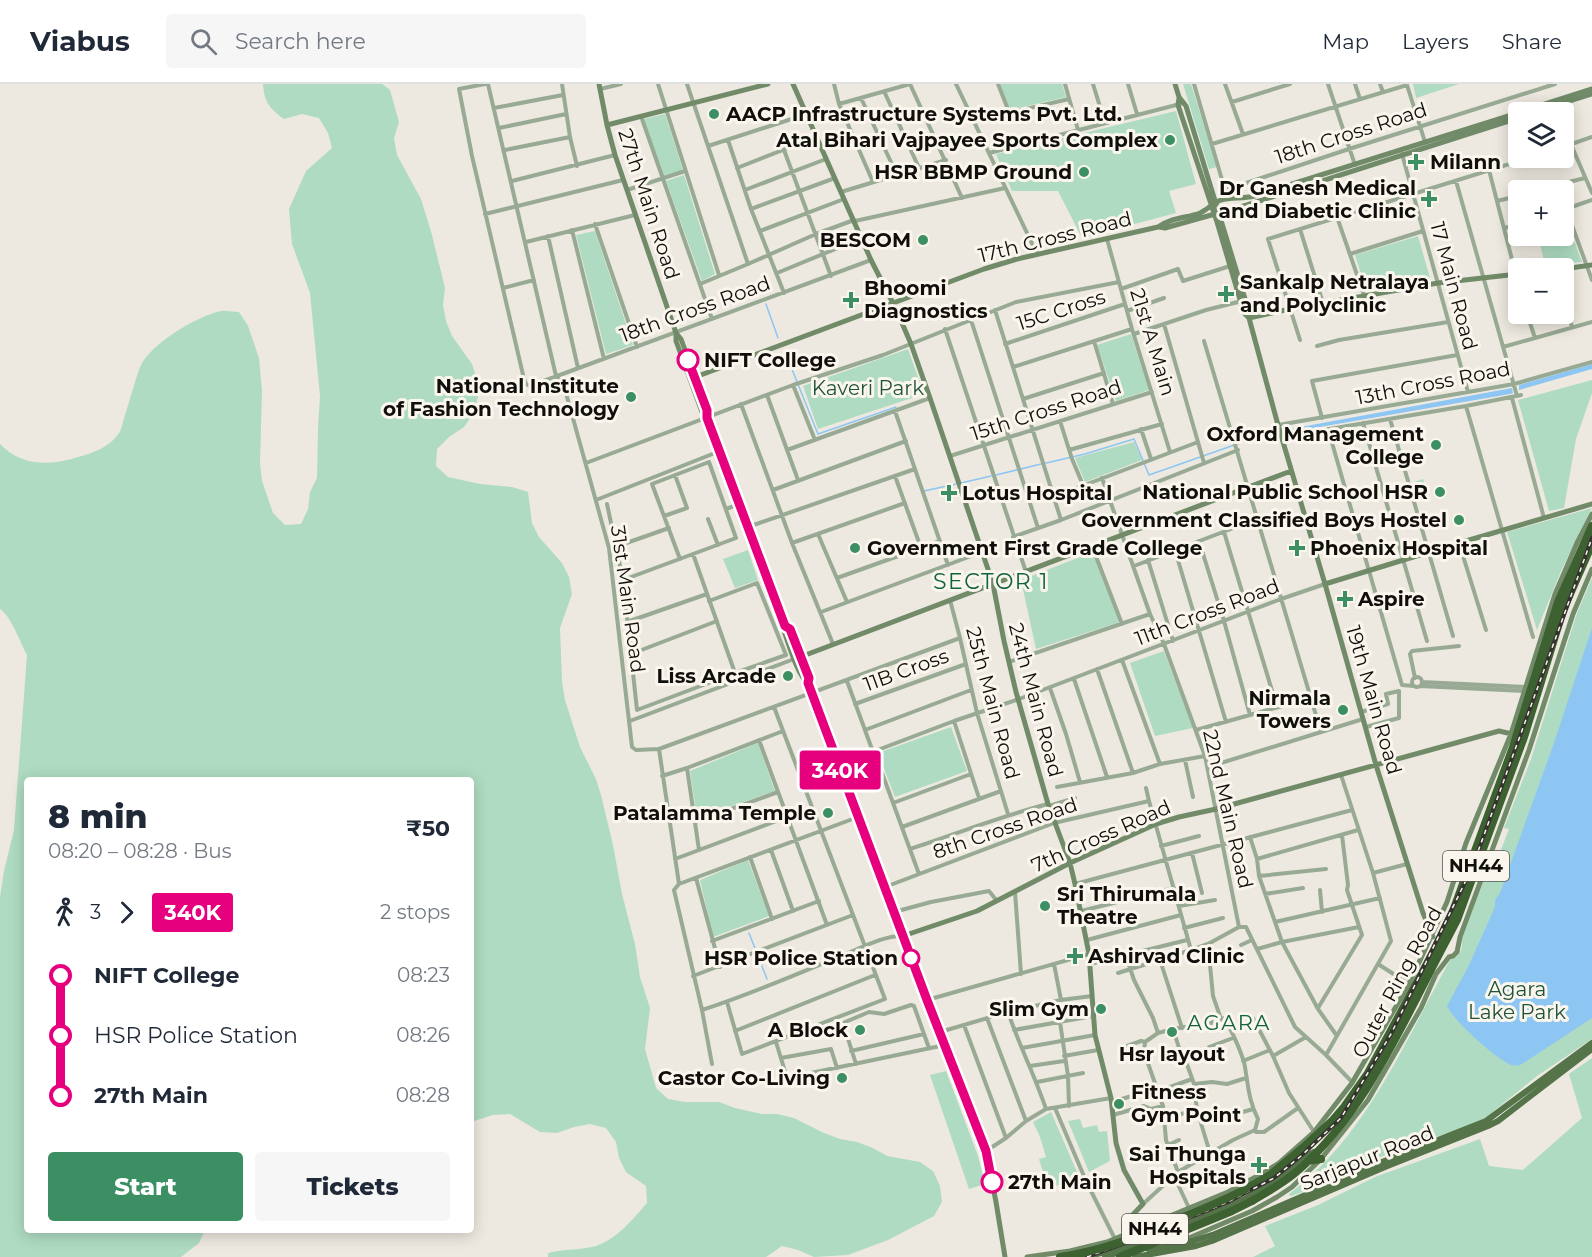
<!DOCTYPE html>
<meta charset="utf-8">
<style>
body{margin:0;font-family:Montserrat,sans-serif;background:#f6f6f7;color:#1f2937;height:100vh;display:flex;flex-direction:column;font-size:22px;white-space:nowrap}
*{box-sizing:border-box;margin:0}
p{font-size:20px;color:#747a83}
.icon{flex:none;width:33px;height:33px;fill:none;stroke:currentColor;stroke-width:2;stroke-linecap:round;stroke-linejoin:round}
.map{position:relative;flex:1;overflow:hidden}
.drawer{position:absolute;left:24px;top:693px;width:450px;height:456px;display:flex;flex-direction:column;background:#fff;border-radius:6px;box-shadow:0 3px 15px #0003}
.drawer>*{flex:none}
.badge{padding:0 12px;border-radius:4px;font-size:21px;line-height:39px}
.controls{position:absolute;left:1508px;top:18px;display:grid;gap:12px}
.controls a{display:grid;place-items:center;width:66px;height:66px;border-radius:6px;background:#fff;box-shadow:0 3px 15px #0003;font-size:30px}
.map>.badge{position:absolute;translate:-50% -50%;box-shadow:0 0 0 3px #fff}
.legs{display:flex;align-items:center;gap:9px;height:66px;padding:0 24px;font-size:20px}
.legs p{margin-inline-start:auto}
.summary{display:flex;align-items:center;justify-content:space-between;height:102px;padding:0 24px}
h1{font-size:33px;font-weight:800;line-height:45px}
.cta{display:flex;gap:12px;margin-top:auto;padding:12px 24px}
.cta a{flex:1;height:69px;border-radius:6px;background:#3b8f62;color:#fff;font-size:24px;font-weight:800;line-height:69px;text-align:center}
.cta a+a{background:#f6f6f7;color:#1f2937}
ul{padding:0 24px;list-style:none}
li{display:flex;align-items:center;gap:21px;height:60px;font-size:22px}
li i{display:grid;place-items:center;width:9px;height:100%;margin:0 8px;background:currentColor}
li i::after{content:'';width:15px;height:15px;margin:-8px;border:4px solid;border-radius:50%;background:#fff}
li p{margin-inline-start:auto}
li:first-child i{background:linear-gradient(#0000 50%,currentColor 0)}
li:last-child i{background:linear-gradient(currentColor 50%,#0000 0)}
header{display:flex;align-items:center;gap:36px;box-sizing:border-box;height:84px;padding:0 30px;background:#fff;border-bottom:2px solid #e0e1e3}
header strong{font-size:28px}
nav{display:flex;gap:33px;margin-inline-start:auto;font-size:21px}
.search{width:420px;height:54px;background:#f6f6f7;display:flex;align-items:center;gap:15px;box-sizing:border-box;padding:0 21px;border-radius:6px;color:#747a83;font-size:22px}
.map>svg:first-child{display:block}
</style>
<header>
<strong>Viabus</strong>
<div class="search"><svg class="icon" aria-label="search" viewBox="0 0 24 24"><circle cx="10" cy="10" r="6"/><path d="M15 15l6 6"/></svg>Search here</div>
<nav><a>Map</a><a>Layers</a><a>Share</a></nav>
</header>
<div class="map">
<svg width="1592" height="1173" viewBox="0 0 1592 1173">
<rect width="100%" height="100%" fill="#ede9e0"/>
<path fill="#afdbc2" d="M263,0H382L390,6L399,38L394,54L397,71L421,115L432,151L445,204L443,221L446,237L452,252L472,280L477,296L478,313L474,329L464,343L449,353L437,365L436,382L448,393L480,400L512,403L528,408L532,439L539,453L562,479L569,493L572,510L560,544L562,598L565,616L580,663L596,695L601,711L613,761L622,810L635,860L640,893L650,924L645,965L656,1004L668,1015L685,1018H719L735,1024L762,1030H777L794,1034L824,1049L840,1055L857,1058L873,1064L887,1072L920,1078L933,1087L940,1102L942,1118L934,1132L888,1156L848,1171L814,1173L798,1166L782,1162L766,1173H548V1169C564,1165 581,1166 596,1162C617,1155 633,1135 647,1119L646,1102L626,1088L619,1074L616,1058L606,1044L590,1040L574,1043L557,1049L540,1048L510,1030L493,1031L471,1038V696H27V1146H205L199,1159L181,1173H0V813L4,787L14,746L27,571C20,558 11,532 0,525V360C24,385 55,381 85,371C98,367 111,361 119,349C122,344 123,337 125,331C130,316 134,299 140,283C150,260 197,232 221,227C226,226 233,228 239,228L248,242L259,274L262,307L260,380L262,397L273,429L285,441L301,440L308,425L310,408L317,394L318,345L320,312L310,209L292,160L289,125L306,87L332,64L328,49L319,34L302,30L284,35C270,25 264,18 263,0Z
M1000,0H1062L1066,13L1010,26Z
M1183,0H1191L1217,83L1209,85Z
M1413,0H1459L1416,14Z
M1176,27L1196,100L1169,107L1176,129L1082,154L1058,107H1012L996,70Z
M665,30L683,86L663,92L644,35Z
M684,91L715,190L702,197L666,97Z
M1564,130L1582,178L1545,181L1538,152H1563Z
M595,147L633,261L606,270L576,151Z
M1418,152L1430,194L1366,205L1355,171Z
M1131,250L1149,306L1116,317L1097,261Z
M908,265L924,310L818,345L803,302Z
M1592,296V309L1576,355L1564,424L1549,427L1518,316Z
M1134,358L1142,376L1085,398L1075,374Z
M1423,395L1428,411L1419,414L1414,398Z
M1592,424L1561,487L1537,546L1507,448Z
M748,466L758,496L735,504L723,475Z
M1093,468L1120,538L1036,565L1021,496Z
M1592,494V955L1537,992L1484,1035L1455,1047L1410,1061L1371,1077L1324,1101L1291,1112L1289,1111V1110C1366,1053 1405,957 1450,876C1460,873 1464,864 1461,854L1493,770L1499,771L1509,745L1504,744L1531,675L1577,529Z
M1164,567L1193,644L1155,652L1130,579Z
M951,643L967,687L895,713L878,669Z
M758,659L775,707L697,734L690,687Z
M748,776L769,832L713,853L700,796Z
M1592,974V1173H1253L1275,1162L1265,1142L1318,1121L1375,1093L1480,1055L1489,1082L1523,1086L1582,1034L1569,990Z
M946,987L978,1072L985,1100L969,1105L930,991Z
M1051,1028L1080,1095L1048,1104L1039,1075L1046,1073L1040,1053L1033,1038Z
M1080,1035L1083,1044L1097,1041L1099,1048L1107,1047L1110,1077L1089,1088L1068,1037Z"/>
<path fill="#8dc6f2" d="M1592,280V285L1519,306V301Z
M1512,304L1513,309L1510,310L1291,348L1290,345Z
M1592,544V934L1522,980C1517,982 1514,982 1509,980C1493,972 1454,937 1447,922L1468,883L1495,823V816L1500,809L1554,659Z"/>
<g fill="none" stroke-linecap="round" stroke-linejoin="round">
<path stroke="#8dc6f2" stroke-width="1.5" d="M766,220L778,254
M785,268L818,350L896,323
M1046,379L1085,370L1134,355L1149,391L1240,359
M996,391L1041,380
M961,399L991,392
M924,407L956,400
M749,849L767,895"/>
<path stroke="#98aa93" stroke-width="4" d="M485,0L459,5L472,72L524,295L526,300L530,302L871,176
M488,0L556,292L562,296L564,302L609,464L632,663L636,666L659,665L679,800L674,806L702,926L712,980
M562,0L570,53L577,82
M658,0L719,191
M687,0L748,180
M834,0L839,20L873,98
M910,0L962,114
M956,0L1037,170
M998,0L1009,28
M1065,0L1078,46
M1093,0L1105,39
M1128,0L1137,30
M1194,0L1225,106L1349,65L1555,0
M1225,0L1243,50
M1328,0L1355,81
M1355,0L1360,15
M1380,0L1383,8
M1407,1L1425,58
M600,5L621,0
M884,7L919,84
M861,14L897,91
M1232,18L1290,0
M839,20L910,0
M494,24L563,11
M641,32L712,235
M974,37L1069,15
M1563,42L1592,109
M499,44L566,30
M728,56L751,125L784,209
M1212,60L1407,1
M708,62L807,30
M1563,63L1592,53
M505,66L570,53
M784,66L831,192
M989,69L1184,19
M1402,70L1468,308
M737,84L816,53
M1489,86L1518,199
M512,97L615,71
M1456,97L1517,312
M627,106L685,87
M745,106L826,75
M1537,106L1585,94
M841,108L946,76
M1497,117L1518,112
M751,125L835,94
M1566,125L1592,196
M1563,126L1592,116
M485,130L623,96
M1337,133L1364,211
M855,137L1005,104
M595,140L637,263
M1505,144L1518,140
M1300,145L1323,219
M572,146L604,275
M760,147L844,115
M548,152L578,284
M1107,155L1132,245L1170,368
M526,158L635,131
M1350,170L1423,147
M777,189L862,154
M700,200L748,180L816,150L854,136
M503,204L534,196
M1121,205L1178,185L1183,197L1230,182
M1563,214L1572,243
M995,226L1061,436
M1127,227L1164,214
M1527,230L1535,254
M971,236L1038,444
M1164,240L1204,379
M945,245L1026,488
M1134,250L1206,226L1242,217
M1300,256L1268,155L1529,74
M1094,257L1113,320
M1204,257L1321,648
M1005,260L1125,220
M1317,262L1339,256L1448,238
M1503,263L1592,238
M1013,283L1132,245
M793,301L815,356
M767,311L798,396
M1512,314L1544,434
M1023,315L1104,289
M741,320L792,459L833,560
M1466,322L1533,553
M895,327L948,481
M1322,334L1312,297L1457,271
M1390,335L1453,552
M1060,337L1072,375L1083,401
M1363,339L1427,557
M1278,341L1514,300L1592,278
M1141,345L1151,375
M1328,345L1402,601L1414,602
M1282,353L1466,322L1521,311
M787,366L930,314
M1069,366L1162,340
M950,372L1152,308
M586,379L793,301L883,271L1016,218L1119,198
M895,392L921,464
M1102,394L1150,530L1164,560L1205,672L1239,843H1246L1295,943L1326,971L1352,998
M773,406L906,357
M1053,413L1198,358
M596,416L720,367
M607,420L623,496L637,626L735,589L693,470
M726,425L740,420
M664,432L687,424L675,391
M708,435L718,461
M748,443L915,385
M1224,448L1277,623
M818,450L847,518
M1013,453L1061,436L1238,366
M1199,457L1224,537L1250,631
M792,459L905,419
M1459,459L1486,546
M1092,462L1122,540
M615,463L669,444
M1175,466L1226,638
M1148,476L1173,557
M1134,482L1257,435
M837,494L940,457
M623,496L736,454L709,378L652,400L680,475
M950,516L960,554L977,629L1008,730
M709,517L757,499L786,571L735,589L738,596
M821,528L982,468
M627,538L707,510
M631,570L717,537
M1122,576L1160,680
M1009,578L1150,530
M1097,585L1133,689
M1412 598a5 5 0 1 1 10 0a5 5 0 1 1-10 0Z
M1415,594L1410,570L1412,567L1459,562
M1074,595L1107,693
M847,597L873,668
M1422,598L1526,603
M1420,602L1524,607
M1050,604L1066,650L1080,698
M855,620L966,580
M1361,628L1388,620L1386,610L1399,607V634L1366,643
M630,637L794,575
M954,637L979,714
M865,646L971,606
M1196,646L1311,614
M759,656L827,841
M659,665L960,554
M874,667L919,790
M1185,676L1193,713
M838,681L954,637L1019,615L1281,515L1325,500
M1208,683L1363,635
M687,684L699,766
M662,692L687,684L783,647
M1057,703L1133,689L1160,680L1205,672
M1146,704L1149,717
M893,719L971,690
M1049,722L1075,714
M695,738L778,708
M902,743L1001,707
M1250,753L1257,775L1259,792L1282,858L1318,925L1337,952
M1161,762L1199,752
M910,765C956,750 1001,732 1048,720
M771,766L793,827
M1192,769L1202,809
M750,773L772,835
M675,775L787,733
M1257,775L1358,746
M1373,789L1407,780
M1259,792L1326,785
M696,794L720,883
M679,800L858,733
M1075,800L1352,726
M885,803L1054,739L1149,717L1191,866
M1320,806L1322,828
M1015,808L1021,890
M1265,810L1303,804
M1179,822L1215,816
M1081,827L1174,804
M894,828L931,818L989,807L997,817
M1275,838L1380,814
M1184,844L1223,834
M1087,856L1181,831
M712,857L819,817
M1208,860L1213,912L1221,935
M1241,861L1252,856
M1257,865L1282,858L1359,843
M1126,872L1134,896L1153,934L1158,949L1145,958L1144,968L1163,1022L1166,1056L1178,1088
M1160,876L1182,944
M1054,880L1061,916
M1090,880L1187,856
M1378,880L1409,900
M1118,889L1191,866L1208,860L1239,843
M693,892L853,831
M927,916L1089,870
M727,918L742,970L885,915L774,623
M1318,924L1362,851L1347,806L1348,801L1342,751
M702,926C749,911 795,891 841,872C859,865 884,851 903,852
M1008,928C1019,961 1035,992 1046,1025
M987,934L1026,1037
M1253,934L1273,972L1289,1009L1314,1048H1315
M1060,938L1068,992L1069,1022
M964,941L1006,1054
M1173,945L1180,967L1188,983L1194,1000L1197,1026L1210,1069
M1014,946L1093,932
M735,947L875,891
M940,948L1008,928L1061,916L1092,912
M1158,949L1173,945L1211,939L1225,934C1231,946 1243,971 1245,983C1248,1001 1249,1018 1258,1035L1255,1046
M776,958L787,994L945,961
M1127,962L1141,957L1145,958
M1209,963L1233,954
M1022,964L1095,951
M851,967L924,950
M1326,971L1391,857L1373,789L1341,691
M1064,972L1098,966
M1273,972L1306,953
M781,974L831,965L837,984
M1243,977L1270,966
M856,980L843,939L869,928L884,930L911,921L914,922L929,964
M1030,982L1064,977
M1037,998L1083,989
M1194,1000L1212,998L1227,1000L1246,994
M1159,1007L1192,995
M1112,1018L1158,1004
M1055,1024L1086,1097L1115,1155
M1113,1031L1144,1022L1151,1025L1163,1022
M1199,1033L1222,1034L1253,1025
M1165,1034L1197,1026
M1255,1046L1256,1048H1264L1298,1024
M1168,1061L1179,1056
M986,1067L1006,1054L1026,1037L1046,1025L1111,1014
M1174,1092L1189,1124
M1143,1120L1178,1088L1233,1056L1255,1046"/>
<path stroke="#718b69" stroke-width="5" d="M599,0L607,41L615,71L676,249V257L702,328L706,331
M793,0L871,176L896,225L911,260L930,314L993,500L1004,557L1016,608L1048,720L1070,779L1075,800L1089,870L1095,951L1111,1014L1116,1059L1124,1086L1143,1120L1124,1140V1146L1126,1151
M1175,0L1179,13L1186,22L1249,228V234L1278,341L1325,500L1376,681L1423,829L1433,853
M1179,14L1178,21L1217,138L1244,229L1249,234
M1520,28L1592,5
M1534,28L1592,10
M607,41L768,0
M1159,143L1165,144L1247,121L1518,34
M1563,185L1592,181
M1249,234L1290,225L1438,199L1518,190
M676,249L681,255L707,326L706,331L785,542L784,547C789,560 797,591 808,599L927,916L986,1067L996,1118L1005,1173
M690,295L984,185L1017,175L1158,143C1170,134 1186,134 1200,129C1207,126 1213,119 1221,116C1232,113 1243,115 1254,112L1518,29
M1325,500L1459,459L1592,420
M785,542L790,545L809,594L808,599
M795,575L1291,387
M903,852L977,827L1070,779L1156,740L1179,733L1216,725L1499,647L1512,650
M1182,1157L1252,1127L1277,1113L1292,1103L1321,1075L1368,1016L1421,924L1436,890L1449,873L1453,872L1457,868L1460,853L1529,666L1573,530L1592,485
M1027,1173L1070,1167L1107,1158L1228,1108L1265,1088L1279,1079L1314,1048L1352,999L1409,900L1447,818L1466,759L1511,650L1555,510L1577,459L1592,430"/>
<path stroke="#55744a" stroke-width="6" d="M1136,1147C1139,1154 1142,1164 1151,1166L1192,1157L1215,1150L1382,1078L1486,1037L1592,959
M1084,1173L1106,1168L1140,1156
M1105,1173L1142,1160L1245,1115L1283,1092L1306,1072L1314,1068
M1135,1173L1196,1162L1212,1157L1385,1083L1488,1042L1498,1037L1592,965"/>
<path stroke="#3d6130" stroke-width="8" d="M1308,1077L1321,1075
M1246,1105L1270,1091L1306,1061L1332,1037L1344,1023L1368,989L1435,865L1453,827L1513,663L1558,518L1592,442
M1252,1117C1267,1108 1282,1100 1295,1089C1367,1028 1403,937 1447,855L1457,836L1524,653L1563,526L1592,460"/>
<defs>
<path id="rail" d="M1087,1173L1158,1147L1228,1118L1274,1094L1301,1072L1341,1034L1391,950L1472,784L1592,454"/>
</defs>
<use href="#rail" stroke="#35332f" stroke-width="4"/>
<use href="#rail" stroke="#fbf6ed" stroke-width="1.5" stroke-dasharray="4.5" stroke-linecap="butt"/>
<path stroke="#3d6130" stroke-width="8" d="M1060,1173C1103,1167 1139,1152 1178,1135C1201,1126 1224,1116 1246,1105
M1120,1173L1232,1127L1252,1117"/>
</g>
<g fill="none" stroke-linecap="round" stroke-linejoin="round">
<defs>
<path id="line-1" d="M688,276L707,326V334L785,542L790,545L809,594L808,599L927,916L986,1067L992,1098"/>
</defs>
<use href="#line-1" stroke="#fff" stroke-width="14"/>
<use href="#line-1" stroke="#e6007e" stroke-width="9"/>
</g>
<g fill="#3b8f62" stroke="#fbf6ed" stroke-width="2">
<circle cx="714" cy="30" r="6"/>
<circle cx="1170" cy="56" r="6"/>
<path d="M1413 69h6v6h6v6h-6v6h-6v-6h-6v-6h6z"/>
<circle cx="1084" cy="88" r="6"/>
<path d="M1426 106h6v6h6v6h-6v6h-6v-6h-6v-6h6z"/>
<circle cx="923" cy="156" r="6"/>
<path d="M1223 201h6v6h6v6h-6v6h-6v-6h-6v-6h6z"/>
<path d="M848 207h6v6h6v6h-6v6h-6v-6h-6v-6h6z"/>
<circle cx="631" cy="313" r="6"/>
<circle cx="1436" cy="361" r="6"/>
<circle cx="1440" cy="408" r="6"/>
<path d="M946 400h6v6h6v6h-6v6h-6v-6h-6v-6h6z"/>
<circle cx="1459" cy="436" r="6"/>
<circle cx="855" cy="464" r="6"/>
<path d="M1294 455h6v6h6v6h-6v6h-6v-6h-6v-6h6z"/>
<path d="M1342 506h6v6h6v6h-6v6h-6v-6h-6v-6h6z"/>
<circle cx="788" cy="592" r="6"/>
<circle cx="1343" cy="626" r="6"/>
<circle cx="828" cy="729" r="6"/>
<circle cx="1045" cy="822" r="6"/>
<path d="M1072 863h6v6h6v6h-6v6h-6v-6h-6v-6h6z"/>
<circle cx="1101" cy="925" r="6"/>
<circle cx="860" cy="946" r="6"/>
<circle cx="1172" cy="948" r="6"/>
<circle cx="842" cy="994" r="6"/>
<circle cx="1119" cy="1020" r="6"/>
<path d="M1256 1072h6v6h6v6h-6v6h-6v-6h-6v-6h6z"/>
</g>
<g fill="#fff" stroke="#e6007e" stroke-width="3">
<circle cx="688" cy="276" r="10"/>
<circle cx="911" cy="874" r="8"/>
<circle cx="992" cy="1098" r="10"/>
</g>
<g text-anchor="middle" stroke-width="6" stroke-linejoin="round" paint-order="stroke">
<g fill="#fbf6ed" stroke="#565450" stroke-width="1.5">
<rect x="1443" y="767" width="66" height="30" rx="4.5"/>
<rect x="1122" y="1130" width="66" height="30" rx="4.5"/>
</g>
<g font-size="18" font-weight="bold" fill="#100f0c">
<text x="1476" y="788">NH44</text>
<text x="1155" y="1151">NH44</text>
</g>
<g font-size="20" font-weight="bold" fill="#100f0c" stroke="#fbf6ed" text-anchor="end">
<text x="726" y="37" text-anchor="start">AACP Infrastructure Systems Pvt. Ltd.</text>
<text x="1158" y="63">Atal Bihari Vajpayee Sports Complex</text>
<text x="1430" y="85" text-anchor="start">Milann</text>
<text x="1072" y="95">HSR BBMP Ground</text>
<text x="1416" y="111">Dr Ganesh Medical<tspan x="1416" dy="23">and Diabetic Clinic</tspan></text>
<text x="911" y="163">BESCOM</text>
<text x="1240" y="205" text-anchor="start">Sankalp Netralaya<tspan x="1240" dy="23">and Polyclinic</tspan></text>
<text x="864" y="211" text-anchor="start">Bhoomi<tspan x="864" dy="23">Diagnostics</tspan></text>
<text x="619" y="309">National Institute<tspan x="619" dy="23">of Fashion Technology</tspan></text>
<text x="1424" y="357">Oxford Management<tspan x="1424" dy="23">College</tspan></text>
<text x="1428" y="415">National Public School HSR</text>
<text x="962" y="416" text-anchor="start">Lotus Hospital</text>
<text x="1447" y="443">Government Classified Boys Hostel</text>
<text x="867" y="471" text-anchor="start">Government First Grade College</text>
<text x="1310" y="471" text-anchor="start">Phoenix Hospital</text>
<text x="1358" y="522" text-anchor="start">Aspire</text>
<text x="776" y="599">Liss Arcade</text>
<text x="1331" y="621">Nirmala<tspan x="1331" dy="23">Towers</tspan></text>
<text x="816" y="736">Patalamma Temple</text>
<text x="1057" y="817" text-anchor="start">Sri Thirumala<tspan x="1057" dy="23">Theatre</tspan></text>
<text x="1088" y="879" text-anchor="start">Ashirvad Clinic</text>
<text x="1089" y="932">Slim Gym</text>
<text x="848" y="953">A Block</text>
<text x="1172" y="977" text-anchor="middle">Hsr layout</text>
<text x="830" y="1001">Castor Co-Living</text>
<text x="1131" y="1015" text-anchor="start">Fitness<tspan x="1131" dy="23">Gym Point</tspan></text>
<text x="1246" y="1077">Sai Thunga<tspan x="1246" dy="23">Hospitals</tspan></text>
</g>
<g font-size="20" fill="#100f0c" stroke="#fbf6ed">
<text transform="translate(1351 49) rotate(-18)" y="7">18th Cross Road</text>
<text transform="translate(649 120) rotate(72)" y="7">27th Main Road</text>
<text transform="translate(1055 153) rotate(-14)" y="7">17th Cross Road</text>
<text transform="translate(1454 202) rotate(75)" y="7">17 Main Road</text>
<text transform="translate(695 225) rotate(-20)" y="7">18th Cross Road</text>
<text transform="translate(1061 226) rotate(-18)" y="7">15C Cross</text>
<text transform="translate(1153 258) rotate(73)" y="7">21st A Main</text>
<text transform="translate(1433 299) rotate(-11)" y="7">13th Cross Road</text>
<text transform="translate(1046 326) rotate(-18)" y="7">15th Cross Road</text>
<text transform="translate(628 515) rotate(82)" y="7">31st Main Road</text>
<text transform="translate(1207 528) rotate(-21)" y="7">11th Cross Road</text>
<text transform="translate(906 586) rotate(-20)" y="7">11B Cross</text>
<text transform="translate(1036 616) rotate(75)" y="7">24th Main Road</text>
<text transform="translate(1374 616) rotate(74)" y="7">19th Main Road</text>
<text transform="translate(993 619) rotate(75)" y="7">25th Main Road</text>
<text transform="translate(1228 725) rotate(77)" y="7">22nd Main Road</text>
<text transform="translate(1005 744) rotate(-19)" y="7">8th Cross Road</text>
<text transform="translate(1101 752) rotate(-24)" y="7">7th Cross Road</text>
<text transform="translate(1397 898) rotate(-62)" y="7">Outer Ring Road</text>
<text transform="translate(1367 1074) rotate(-22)" y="7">Sarjapur Road</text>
</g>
<g font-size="20" font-weight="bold" fill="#100f0c" stroke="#fbf6ed" text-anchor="start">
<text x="704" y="283">NIFT College</text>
<text x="898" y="881" text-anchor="end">HSR Police Station</text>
<text x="1008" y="1105">27th Main</text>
</g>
<g font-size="20" fill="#1f533a" stroke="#fbf6ed">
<text x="868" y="311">Kaveri Park</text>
<text x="1517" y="912">Agara<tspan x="1517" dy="23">Lake Park</tspan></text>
</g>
<g font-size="21" letter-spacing="1.5" fill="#0f643d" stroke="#fbf6ed">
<text x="1229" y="946">AGARA</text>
</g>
<g font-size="22" letter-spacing="1.5" fill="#0f643d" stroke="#fbf6ed">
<text x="991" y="505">SECTOR 1</text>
</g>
</g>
</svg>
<div class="controls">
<a><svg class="icon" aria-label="layers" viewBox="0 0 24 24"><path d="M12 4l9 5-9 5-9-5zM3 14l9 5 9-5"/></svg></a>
<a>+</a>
<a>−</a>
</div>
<b class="badge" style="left:840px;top:686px;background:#e6007e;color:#fff">340K</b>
<section class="drawer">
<div class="summary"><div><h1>8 min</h1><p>08:20 – 08:28 · Bus</p></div><b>₹50</b></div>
<div class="legs"><svg class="icon" aria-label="walk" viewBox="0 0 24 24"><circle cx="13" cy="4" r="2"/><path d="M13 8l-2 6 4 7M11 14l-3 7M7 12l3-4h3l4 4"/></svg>3<svg class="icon" aria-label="forward" viewBox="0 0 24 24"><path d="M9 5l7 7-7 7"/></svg><b class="badge" style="background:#e6007e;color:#fff">340K</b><p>2 stops</p></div>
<ul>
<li><i style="color:#e6007e"></i><b>NIFT College</b><p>08:23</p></li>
<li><i style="color:#e6007e"></i><span>HSR Police Station</span><p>08:26</p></li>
<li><i style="color:#e6007e"></i><b>27th Main</b><p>08:28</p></li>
</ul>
<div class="cta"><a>Start</a><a>Tickets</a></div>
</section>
</div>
